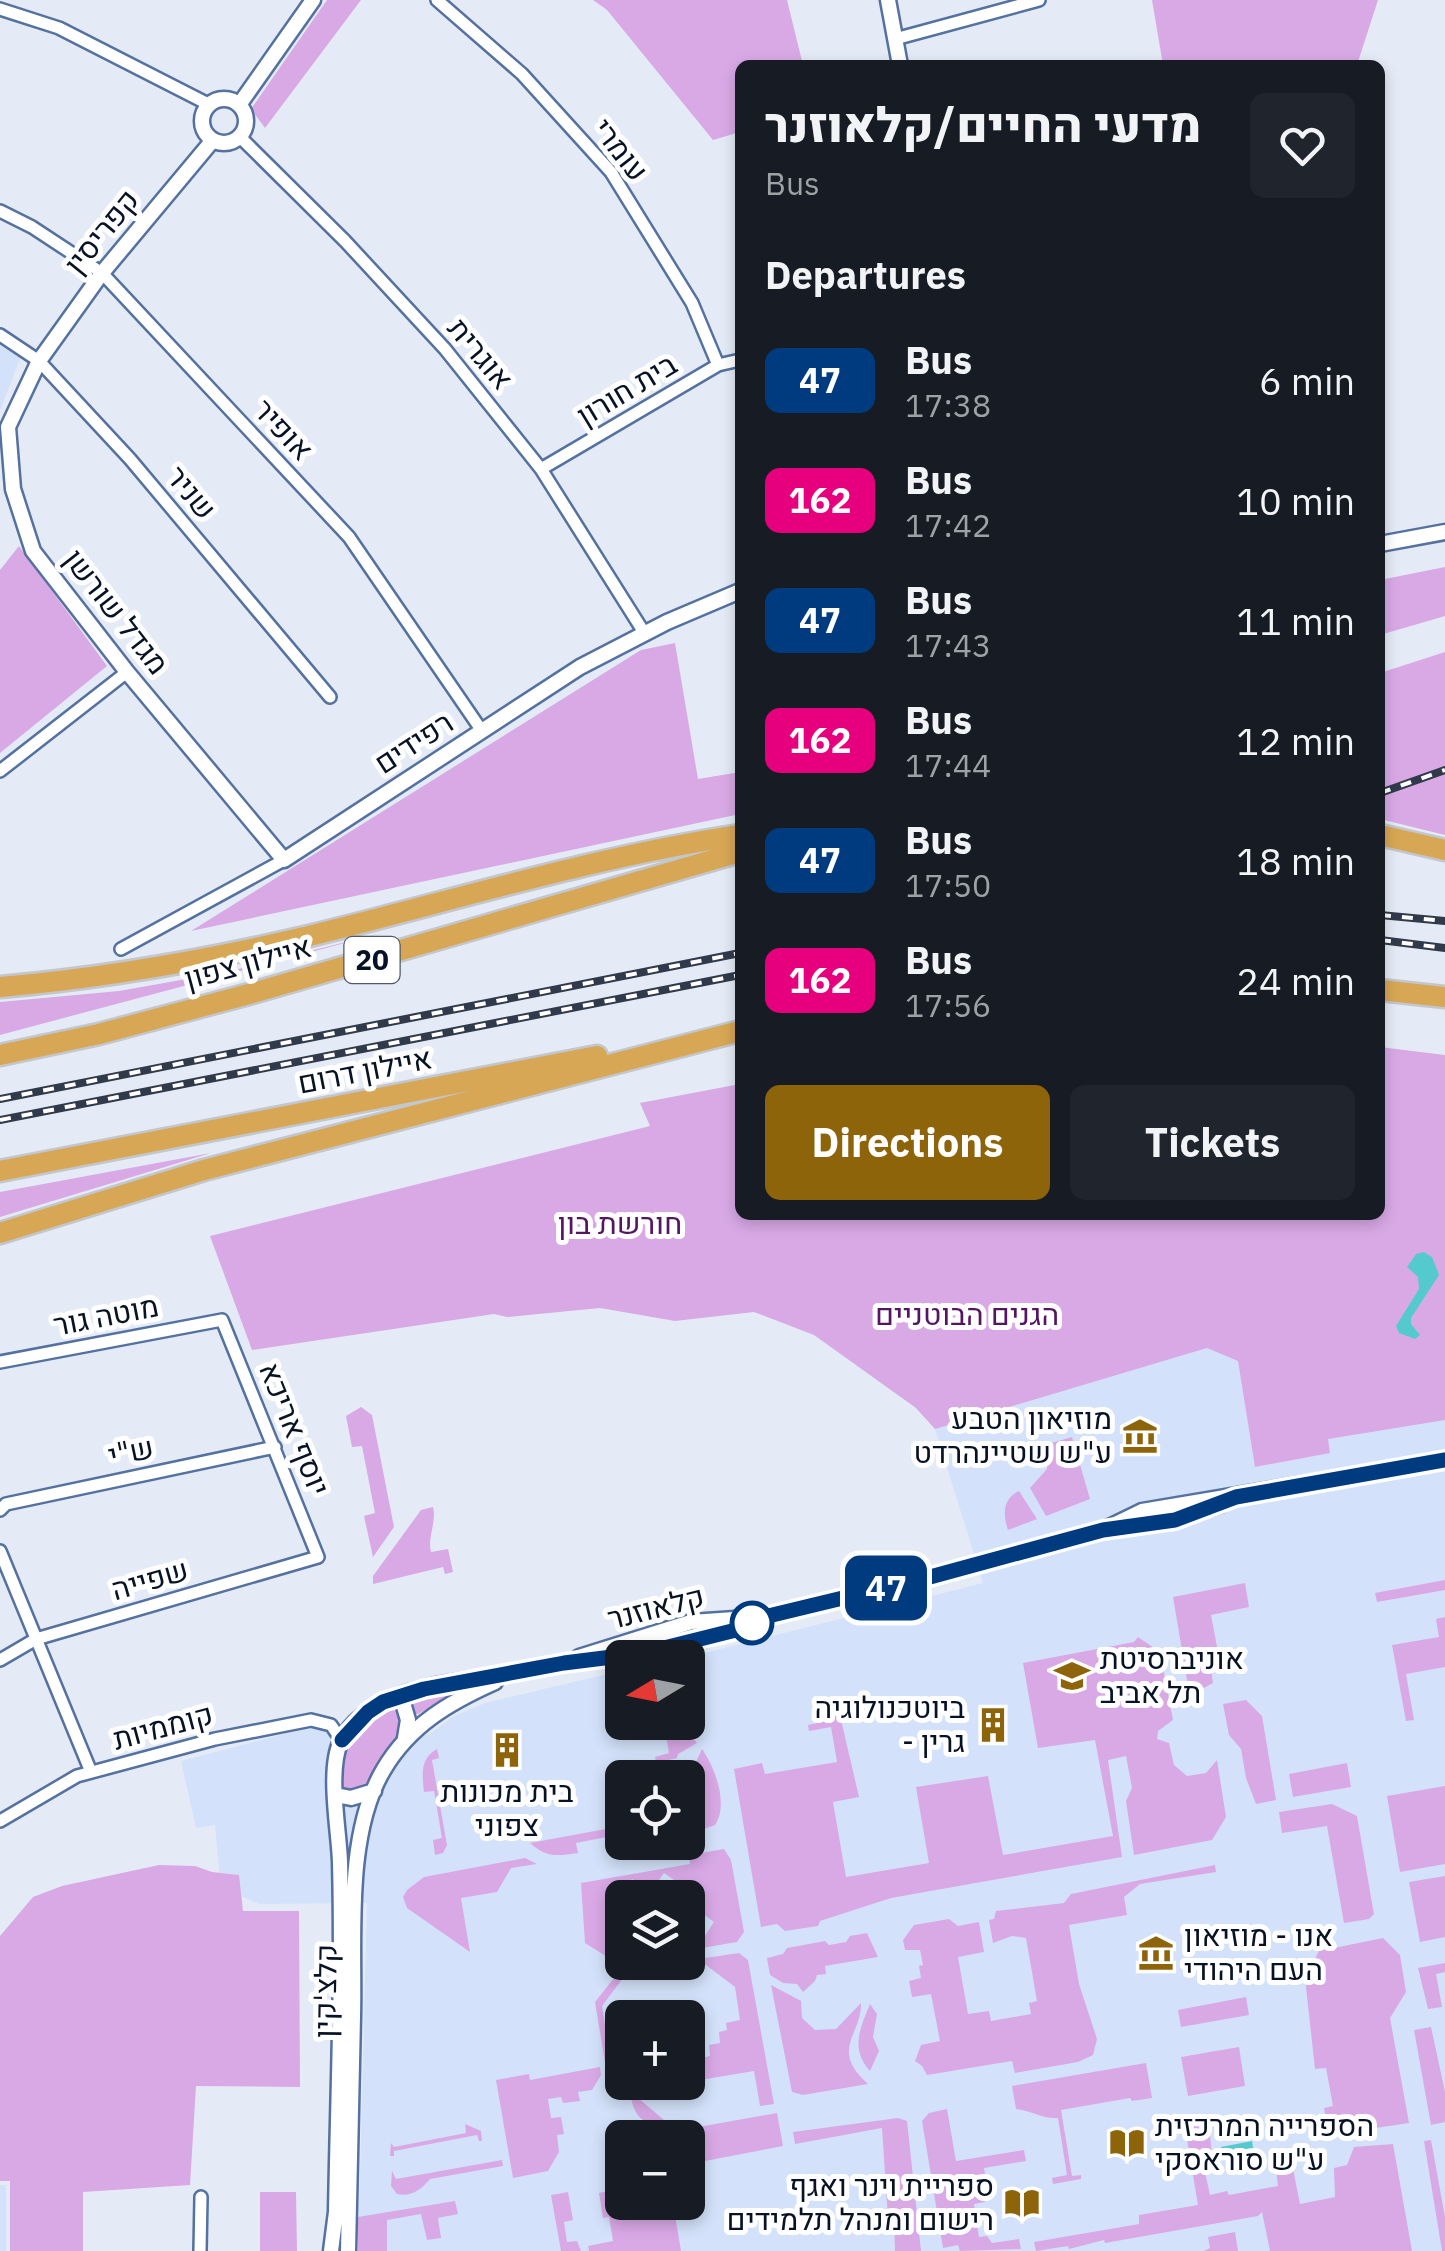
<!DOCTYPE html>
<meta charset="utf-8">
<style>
body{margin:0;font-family:"IBM Plex Sans",Heebo,sans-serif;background:#20242c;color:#f1f3f6;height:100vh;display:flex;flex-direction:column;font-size:38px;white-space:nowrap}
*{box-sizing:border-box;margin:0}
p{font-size:32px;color:#9ea1a6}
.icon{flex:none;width:55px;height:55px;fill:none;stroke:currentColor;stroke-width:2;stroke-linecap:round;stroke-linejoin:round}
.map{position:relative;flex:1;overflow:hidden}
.details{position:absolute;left:735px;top:60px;width:650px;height:1160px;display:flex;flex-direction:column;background:#171b24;border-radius:15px;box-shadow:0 5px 15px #0003}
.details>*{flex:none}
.badge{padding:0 20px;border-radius:15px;font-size:35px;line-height:65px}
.needle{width:65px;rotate:260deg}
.tools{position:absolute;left:605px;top:1640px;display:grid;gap:20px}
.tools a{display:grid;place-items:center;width:100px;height:100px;border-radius:15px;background:#171b24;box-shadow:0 5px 15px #0003;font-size:50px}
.map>.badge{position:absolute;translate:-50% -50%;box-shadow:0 0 0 5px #fff}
h2{padding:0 30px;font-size:38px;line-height:90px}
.round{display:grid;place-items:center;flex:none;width:105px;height:105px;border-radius:15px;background:#20242c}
.head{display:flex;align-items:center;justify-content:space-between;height:170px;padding:0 30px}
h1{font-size:48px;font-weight:800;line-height:75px}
.action{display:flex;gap:20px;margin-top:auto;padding:20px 30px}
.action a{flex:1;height:115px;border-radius:15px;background:#8e640a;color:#fff;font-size:40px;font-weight:800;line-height:115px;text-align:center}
.action a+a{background:#20242c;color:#f1f3f6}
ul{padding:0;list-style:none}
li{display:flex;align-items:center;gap:30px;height:120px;padding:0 30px}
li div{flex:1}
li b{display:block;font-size:38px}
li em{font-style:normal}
li .badge{min-width:110px;font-weight:700;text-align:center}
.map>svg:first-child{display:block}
</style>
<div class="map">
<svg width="1445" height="2251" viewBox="0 0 1445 2251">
<rect width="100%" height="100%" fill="#e4ebf6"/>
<path fill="#d3e2fa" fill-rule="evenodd" d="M0,336L23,351L0,411Z
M1445,1112V2251H358L367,1903L259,1904L225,1889L220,1881L215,1825L196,1828L181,1761L307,1728L428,1735L452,1717L485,1703L620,1671L622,1722H688V1691L701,1683L696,1655L983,1583L935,1429L740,1215H1380ZM622,1778H688V1842H622ZM622,1898H688V1962H622ZM622,2018H688V2082H622ZM622,2138H688V2202H622Z
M0,2185H6V2251H0Z"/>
<path fill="#d9a9e6" d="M327,0H361L265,128L251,109Z
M593,0H787L803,65H740V132L713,140L607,10Z
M1152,0H1378L1357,65H1163Z
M19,546L107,666L0,753V570Z
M1445,567V616L1380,635V580Z
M675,643L698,779L740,772V814L191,931L641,650Z
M1445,652V835L1380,819V673Z
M386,932L0,1035V1002L119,991L226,972Z
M1380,1047L1445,1055V1420L1328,1439L1330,1453L1255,1467L1238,1361L1207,1348L935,1429L916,1408L814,1335L754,1312L675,1321L600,1308L507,1317L494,1314L252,1350L210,1236L650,1126L640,1103L740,1084V1215H1380Z
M211,1153L0,1217V1192Z
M361,1407L372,1415L394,1527L373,1557L364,1516L375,1513L362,1446L352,1447L346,1416Z
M1072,1437L1090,1499L1046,1516L1030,1488L1047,1469L1048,1444Z
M1019,1491L1037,1519L1008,1530C1003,1515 1002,1499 1019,1491Z
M433,1507C437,1523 427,1537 431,1552L448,1549L453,1572L445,1574L443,1567L373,1584V1576L421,1510Z
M1445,1580V1590L1377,1602L1375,1593Z
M1245,1583L1249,1607L1211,1615L1217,1647L1208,1649L1213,1683L1198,1691L1188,1686L1173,1597Z
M1445,1617V1667L1406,1674L1414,1720L1406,1721L1392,1645L1439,1637L1436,1619Z
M1138,1637L1160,1652L1173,1720L1158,1731L1157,1739L1169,1743L1174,1765L1187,1776L1206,1773L1217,1760L1226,1817L1212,1840L1134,1855L1126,1801L1132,1788L1126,1756L1108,1760L1122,1857L891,1898L820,1921L818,1926L785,1931L777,1924L761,1927L734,1769L762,1763L765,1774L837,1762L831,1727L809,1731L808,1725L832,1720L831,1712L839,1711L859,1797L833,1802L846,1877L929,1863L916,1787L988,1776L1003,1855L1113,1836L1095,1740L1038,1748L1023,1663L1134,1642Z
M459,1690L418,1714H413L409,1703L412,1700Z
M1246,1700L1262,1716L1276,1800L1256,1804L1246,1778L1241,1749L1229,1735L1223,1704Z
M383,1707L400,1712C406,1740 377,1765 365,1790L340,1791C342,1739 342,1741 383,1707Z
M650,1723H680L697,1743L678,1754L677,1758L656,1763L655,1757L669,1753L664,1724L650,1726Z
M437,1749L439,1758L432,1760L447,1845L443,1853L435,1855L433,1840L442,1838L434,1791L424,1792C422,1775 420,1758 437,1749Z
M702,1749C715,1767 729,1805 715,1825L701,1830L699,1822L688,1824V1811L695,1816L704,1770L695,1764Z
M1347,1763L1351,1787L1293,1797L1289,1774Z
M1445,1786V1864L1400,1872L1387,1796Z
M1332,1804L1357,1816L1372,1903L1374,1914L1369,1919L1344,1923L1327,1826L1282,1833L1279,1812Z
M622,1826V1834L576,1843L578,1853C556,1856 547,1858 530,1843Z
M724,1849L731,1860L744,1932L737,1942L702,1948L699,1945L714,1922L688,1903V1898L677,1896L684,1887L664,1873L653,1889L647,1890L632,1879L619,1898L622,1901V1914L605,1940L622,1953V1962L617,1963L585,1943L581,1883L690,1864L689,1855Z
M525,1858L537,1864L511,1868L497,1892L461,1898L470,1952L407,1908L403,1897L407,1890L424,1877Z
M159,1865L195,1866L212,1872L239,1875L243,1911H299L300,2087L196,2086L190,2185L83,2192V2251H10V2181H0V1936L33,1897L62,1886Z
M1215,1865L1216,1872L1140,1884L1124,1897L1127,1915L1069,1925L1079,1984L1097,2039L1093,2055L1078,2062L1015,2073L1012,2061L927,2075L922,2066L915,2061L921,2045L940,2041L931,1994L912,1997L909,1981L921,1978L919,1966L923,1965L920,1950H905L903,1940L914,1925L949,1919L958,1926L979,1922L984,1952L958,1957L968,2014L989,2011L991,2021L1031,2014L1029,2003L1037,2001L1026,1938L1012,1936L993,1943L989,1920L994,1919L996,1911L1064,1903L1071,1894Z
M1445,1876V1937L1420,1942L1409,1882Z
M867,1933L878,1957L825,1966L826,1974L817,1975L815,1981L803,1992L797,1984L783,1983L770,1975L767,1958L783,1954L787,1948L825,1941L829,1945L846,1942L850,1936Z
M1383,1938L1400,1955L1406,1992L1390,2018L1409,2123L1329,2135L1324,2108L1333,2106L1326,2068L1315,2069L1305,1978L1319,1951Z
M739,1953L748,1960L774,2104L760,2106L754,2071L688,2082V2075L700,2073L697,2059L710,2056L709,2045L720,2043L719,2032L727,2030L726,2023L740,2020L735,1987L702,1962L705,1958Z
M1445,1963V1972L1436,1974L1442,2007L1428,2009L1418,1968Z
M624,1972L626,1974L602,2006L608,2043L622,2041V2077L606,2068L595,2002L618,1973Z
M771,1985L801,2001L802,2018L815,2030L836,2029L861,2003C862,2035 829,2049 868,2084L803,2095L792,2092Z
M1246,1997L1249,2015L1181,2027L1178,2010Z
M870,2004L877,2014L873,2037L879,2051L870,2071C850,2049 860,2028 870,2004Z
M1431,2027L1445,2092V2122L1431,2125L1414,2030Z
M1239,2047L1245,2086L1188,2096L1181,2057Z
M1146,2063L1152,2098L1132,2101L1130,2098L1061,2110L1072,2176L1081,2175V2179L1053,2184L1052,2178L1067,2175L1058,2118C1042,2119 1033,2111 1016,2109L1012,2086Z
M600,2067L601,2075L592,2090L578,2092L580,2101L563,2103L561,2097L548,2099L551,2118L561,2117L564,2134L557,2135L559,2152L548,2171L513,2178L496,2080L529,2074L530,2080Z
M631,2092L664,2120L666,2132L658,2133L656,2122C640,2124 634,2112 631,2098L617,2100L616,2094Z
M947,2109L956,2161L1024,2150L1026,2161L984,2168L988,2191L983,2193L985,2202L974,2204L979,2237L987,2236L992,2243L1019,2239L1021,2249L960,2251L958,2245L943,2248L922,2121L929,2113Z
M777,2113L783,2146L689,2164L688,2138L684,2137L682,2130Z
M898,2118L907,2121L921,2251H895L894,2218H888L882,2128L795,2144L793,2132Z
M1209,2123L1212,2157L1206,2158L1208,2171L1205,2172L1210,2195L1227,2191L1229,2195L1278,2186L1275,2162L1291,2159L1300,2204L1335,2197L1334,2168L1347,2165L1354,2147L1393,2144L1412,2251H1270L1262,2212L1258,2216L1105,2243L1104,2240L1069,2249L1068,2246L1036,2251L1034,2242L1139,2224V2215L1198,2205L1185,2127Z
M465,2124L481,2131L482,2141H479L477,2135L394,2151V2156H390L391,2143L394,2147L466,2133Z
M1431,2140L1445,2217V2251H1442L1424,2141Z
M502,2160L503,2166L430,2179C421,2190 411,2197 397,2194L391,2186L392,2171L396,2179Z
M622,2188V2202L673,2203L681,2251H589L588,2246L613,2241L609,2217L603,2218L599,2193Z
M260,2192H296L297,2251H260Z
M568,2192L573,2220L564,2222L567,2242L577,2241L581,2251H561L551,2195Z
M455,2201L458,2214L438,2218L441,2238L427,2240L421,2214L387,2220V2251H358V2217Z
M1235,2232L1238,2251H1204L1210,2248L1208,2237Z"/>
<path fill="#54cacf" d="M1424,1252L1432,1257L1439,1275L1411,1318V1324L1420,1335L1415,1339L1399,1333L1396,1326L1419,1289L1418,1277L1407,1267L1416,1254Z
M1252,2141L1254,2153L1223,2159L1221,2147Z"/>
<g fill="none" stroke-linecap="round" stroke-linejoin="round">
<defs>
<path id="minor" d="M437,0L522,74L611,172L692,303L718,365
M0,9L59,28L210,105
M895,39L1039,0
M240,137L345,241L445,349L541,469L645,634
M0,211L32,227L102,273L349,537L482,731
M0,335L39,361L130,459L330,697
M541,469L718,365L740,360
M0,771L127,672
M121,949L284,860
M0,1362L222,1320L318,1557L36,1639L0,1660
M0,1510L6,1504L275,1447
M0,1551L91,1772
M0,1821L77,1776L215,1739L311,1720L331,1725L342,1741
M200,2251L201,2197"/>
<path id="tertiary" d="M888,0L900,65
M202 121a22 22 0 1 1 44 0a22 22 0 1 1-44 0Z
M239,105L313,0
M213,140L102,273L39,361L8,427L13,489L33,551L127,672L284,860L580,667L667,622L740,591
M1380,544L1445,532
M1112,1529L1175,1520L1222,1504
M579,1657L691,1622L764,1617L930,1577L1103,1530L1142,1511L1445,1460
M401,1696L408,1720L405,1738
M336,1795L351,1798L374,1791
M331,2251L336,2212C338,2096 343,1979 340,1862C339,1830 327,1770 341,1741C364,1698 424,1686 467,1680C500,1676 532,1668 565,1663C631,1654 703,1648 764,1617
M348,2251C350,2173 351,2094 353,2016C355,1941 344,1835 384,1769C410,1725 450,1702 495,1682"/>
<path id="motorway" d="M1380,835L1445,850
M0,987C105,978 207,960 309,936C452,901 593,857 740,835
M1380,990L1445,997
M0,1055L99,1034L249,994L740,852
M0,1171L597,1056
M0,1233L204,1170L740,1031"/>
</defs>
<use href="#minor" stroke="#54719f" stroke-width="16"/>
<use href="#tertiary" stroke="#54719f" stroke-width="19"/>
<use href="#motorway" stroke="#c3c6ca" stroke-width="25"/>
<use href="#minor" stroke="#fff" stroke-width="11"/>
<use href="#tertiary" stroke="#fff" stroke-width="14"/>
<use href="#motorway" stroke="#d7a755" stroke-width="20"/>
<defs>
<path id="rail" d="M1380,793L1445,770
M1380,915L1445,921
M1380,940L1445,948
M0,1099L740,953
M0,1120L740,975"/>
</defs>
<use href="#rail" stroke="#303a4b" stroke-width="8"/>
<use href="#rail" stroke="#fff" stroke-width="4" stroke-dasharray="11" stroke-linecap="butt"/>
</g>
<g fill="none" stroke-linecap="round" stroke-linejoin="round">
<defs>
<path id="line" d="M342,1740L368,1712L383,1702L424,1689L564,1663L644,1653L740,1629L764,1617L930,1577L1103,1530L1175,1520L1236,1497L1445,1460"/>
</defs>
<use href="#line" stroke="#fff" stroke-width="22"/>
<use href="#line" stroke="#003b80" stroke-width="15"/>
</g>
<defs>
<symbol id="museum-bare" viewBox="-9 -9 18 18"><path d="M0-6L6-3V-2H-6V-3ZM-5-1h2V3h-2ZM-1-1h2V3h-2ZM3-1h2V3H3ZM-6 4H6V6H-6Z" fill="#8e640a" stroke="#fff" stroke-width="2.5" paint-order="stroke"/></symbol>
<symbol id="university-bare" viewBox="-9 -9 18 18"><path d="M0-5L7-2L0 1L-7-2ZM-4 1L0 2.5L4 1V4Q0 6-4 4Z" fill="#8e640a" stroke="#fff" stroke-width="2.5" paint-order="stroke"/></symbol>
<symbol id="building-bare" viewBox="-9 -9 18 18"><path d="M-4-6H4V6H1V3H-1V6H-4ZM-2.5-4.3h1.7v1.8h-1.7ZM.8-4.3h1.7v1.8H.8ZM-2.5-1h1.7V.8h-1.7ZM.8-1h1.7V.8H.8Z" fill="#8e640a" stroke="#fff" stroke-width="2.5" paint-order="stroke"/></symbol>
<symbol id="library-bare" viewBox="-9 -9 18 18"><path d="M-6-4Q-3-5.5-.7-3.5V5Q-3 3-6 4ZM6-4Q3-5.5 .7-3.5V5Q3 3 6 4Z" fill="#8e640a" stroke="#fff" stroke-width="2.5" paint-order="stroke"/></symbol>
</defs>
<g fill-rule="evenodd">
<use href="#museum-bare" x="1115" y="1411" width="50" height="50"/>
<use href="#university-bare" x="1047" y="1651" width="50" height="50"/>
<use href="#building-bare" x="968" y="1700" width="50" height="50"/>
<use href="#building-bare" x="482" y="1725" width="50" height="50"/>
<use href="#museum-bare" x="1131" y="1928" width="50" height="50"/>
<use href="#library-bare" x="1102" y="2118" width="50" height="50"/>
<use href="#library-bare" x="997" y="2178" width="50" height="50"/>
</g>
<circle fill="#fff" stroke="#003b80" stroke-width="5" cx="752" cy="1623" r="20"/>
<g text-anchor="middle" stroke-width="10" stroke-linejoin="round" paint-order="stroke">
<rect fill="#fff" stroke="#515966" stroke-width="2.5" x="344.5" y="937" width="55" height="46" rx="8"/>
<g font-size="28" font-weight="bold" fill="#071224">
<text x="372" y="970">20</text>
</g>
<g font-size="30" fill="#071224" stroke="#fff">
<text transform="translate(620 150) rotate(52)" y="10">עומרי</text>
<text transform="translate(102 232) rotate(-51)" y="10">קפריסין</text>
<text transform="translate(480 354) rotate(50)" y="10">אוגרית</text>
<text transform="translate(627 390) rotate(-31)" y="10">בית חורון</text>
<text transform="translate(283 430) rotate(47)" y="10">אופיר</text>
<text transform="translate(191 493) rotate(50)" y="10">שניר</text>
<text transform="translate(116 612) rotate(52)" y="10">מגדל שורשן</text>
<text transform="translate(414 743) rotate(-33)" y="10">רפידים</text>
<text transform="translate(248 963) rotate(-15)" y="10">איילון צפון</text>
<text transform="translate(365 1071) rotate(-11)" y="10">איילון דרום</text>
<text transform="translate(106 1316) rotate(-11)" y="10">מוטה גור</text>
<text transform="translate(294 1429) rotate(68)" y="10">יוסף אריכא</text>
<text transform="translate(131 1452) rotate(-12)" y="10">ש"י</text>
<text transform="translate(150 1580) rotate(-16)" y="10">שפייה</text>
<text transform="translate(656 1608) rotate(-14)" y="10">קלאוזנר</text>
<text transform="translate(163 1727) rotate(-15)" y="10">קוממיות</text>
<text transform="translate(326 1991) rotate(-89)" y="10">קלצ'קין</text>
</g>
<g font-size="30" fill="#541663" stroke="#fff">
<text x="620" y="1234">חורשת בון</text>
<text x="967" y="1325">הגנים הבוטניים</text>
</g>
<g font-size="30" fill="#071224" stroke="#fff" text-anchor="end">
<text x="1112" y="1429">מוזיאון הטבע<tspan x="1112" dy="34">ע"ש שטיינהרדט</tspan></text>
<text x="1100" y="1669" text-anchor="start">אוניברסיטת<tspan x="1100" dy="34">תל אביב</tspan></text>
<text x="965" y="1718">ביוטכנולוגיה<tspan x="965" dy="34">- גרין</tspan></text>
<text x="507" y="1802" text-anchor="middle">בית מכונות<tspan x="507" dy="34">צפוני</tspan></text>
<text x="1184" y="1946" text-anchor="start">אנו - מוזיאון<tspan x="1184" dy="34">העם היהודי</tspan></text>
<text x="1155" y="2136" text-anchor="start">הספרייה המרכזית<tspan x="1155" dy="34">ע"ש סוראסקי</tspan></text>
<text x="994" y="2196">ספריית וינר ואגף<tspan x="994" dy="34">רישום ומנהל תלמידים</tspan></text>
</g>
</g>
</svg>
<div class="tools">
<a><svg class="needle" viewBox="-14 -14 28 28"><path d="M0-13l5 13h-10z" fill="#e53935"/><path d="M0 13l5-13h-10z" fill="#9ea1a6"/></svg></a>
<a><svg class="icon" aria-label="locate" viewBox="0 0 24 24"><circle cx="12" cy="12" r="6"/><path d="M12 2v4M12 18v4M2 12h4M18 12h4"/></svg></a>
<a><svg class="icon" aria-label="layers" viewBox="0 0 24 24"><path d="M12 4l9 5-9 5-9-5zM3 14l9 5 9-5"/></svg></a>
<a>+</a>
<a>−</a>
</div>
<b class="badge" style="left:886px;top:1588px;background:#003b80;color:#fff">47</b>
<section class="details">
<div class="head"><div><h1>מדעי החיים/קלאוזנר</h1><p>Bus</p></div><a class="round"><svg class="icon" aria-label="heart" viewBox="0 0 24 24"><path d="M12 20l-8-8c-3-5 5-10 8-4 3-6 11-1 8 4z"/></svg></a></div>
<h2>Departures</h2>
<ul>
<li><span class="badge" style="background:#003b80;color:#fff">47</span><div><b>Bus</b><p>17:38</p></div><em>6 min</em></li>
<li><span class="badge" style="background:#e6007e;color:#fff">162</span><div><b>Bus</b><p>17:42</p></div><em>10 min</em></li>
<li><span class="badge" style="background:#003b80;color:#fff">47</span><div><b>Bus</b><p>17:43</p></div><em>11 min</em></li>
<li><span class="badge" style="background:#e6007e;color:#fff">162</span><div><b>Bus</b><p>17:44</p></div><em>12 min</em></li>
<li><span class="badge" style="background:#003b80;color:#fff">47</span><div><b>Bus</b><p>17:50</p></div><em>18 min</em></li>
<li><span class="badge" style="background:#e6007e;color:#fff">162</span><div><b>Bus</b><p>17:56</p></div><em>24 min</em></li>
</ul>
<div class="action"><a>Directions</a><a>Tickets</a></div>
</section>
</div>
